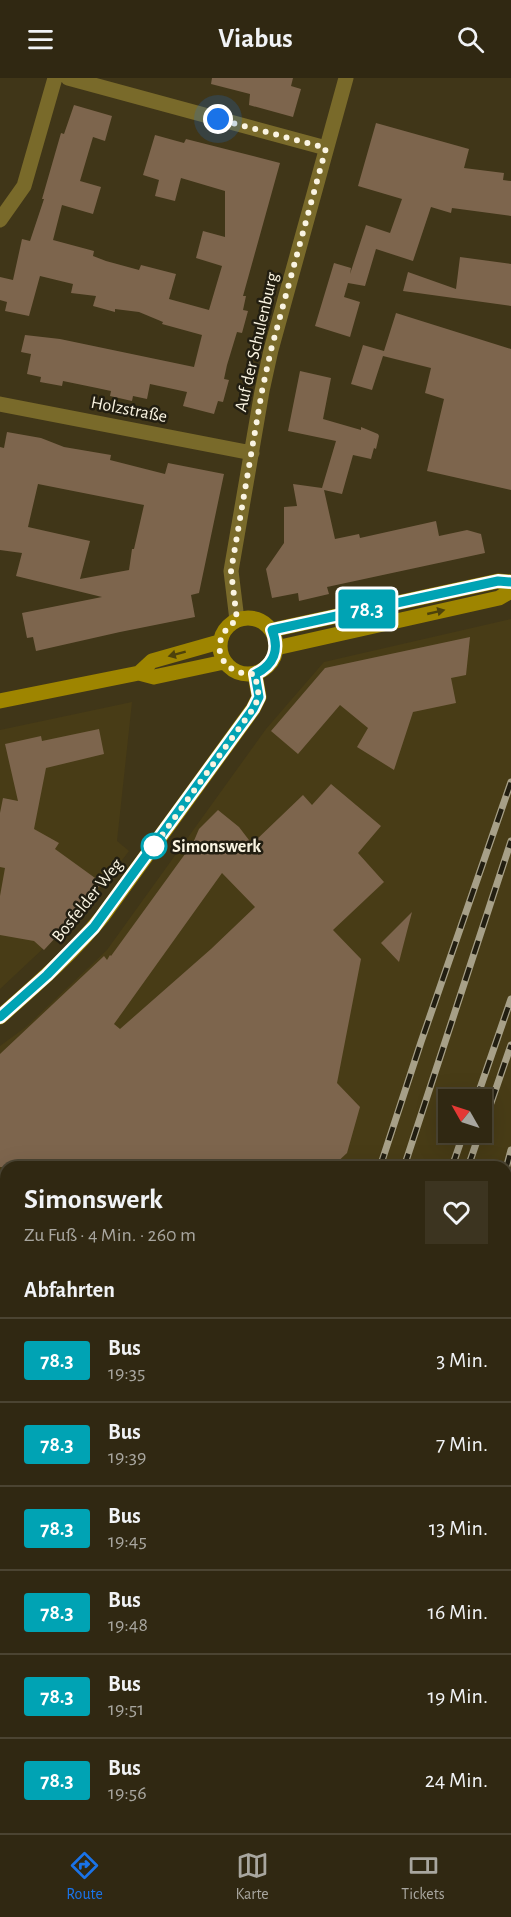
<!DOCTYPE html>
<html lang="de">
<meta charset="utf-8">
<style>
body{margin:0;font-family:"Alegreya Sans",sans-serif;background:#3c3420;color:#f1f3f6;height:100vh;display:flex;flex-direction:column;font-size:22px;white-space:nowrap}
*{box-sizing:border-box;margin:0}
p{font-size:20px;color:#a8a69f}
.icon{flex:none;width:33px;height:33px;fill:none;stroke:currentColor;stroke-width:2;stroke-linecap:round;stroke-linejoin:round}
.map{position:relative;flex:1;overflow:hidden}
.details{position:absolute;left:0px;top:1083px;width:512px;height:672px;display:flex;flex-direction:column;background:#302812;border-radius:18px 18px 0 0;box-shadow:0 6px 24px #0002,0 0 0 2px #4b4432}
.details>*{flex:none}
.badge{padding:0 12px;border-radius:4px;font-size:21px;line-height:39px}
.needle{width:39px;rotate:309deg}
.controls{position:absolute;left:438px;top:1011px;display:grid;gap:12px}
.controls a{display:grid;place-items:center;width:54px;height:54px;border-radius:0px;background:#302812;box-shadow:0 6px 24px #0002,0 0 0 2px #4b4432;font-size:30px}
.you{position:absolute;width:30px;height:30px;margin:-15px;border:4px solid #fff;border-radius:50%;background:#1a73e8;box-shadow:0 0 0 9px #1a73e833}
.map>.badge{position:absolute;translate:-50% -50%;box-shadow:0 0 0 3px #fff}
h2{padding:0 24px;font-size:22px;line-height:54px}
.round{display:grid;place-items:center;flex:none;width:63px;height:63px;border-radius:0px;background:#3c3420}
.head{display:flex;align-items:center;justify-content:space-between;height:102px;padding:0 24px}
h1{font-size:28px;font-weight:600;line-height:45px}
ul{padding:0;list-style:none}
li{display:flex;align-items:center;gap:18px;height:84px;padding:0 24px;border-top:2px solid #4b4432}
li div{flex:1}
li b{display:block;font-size:22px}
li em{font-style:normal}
li .badge{min-width:66px;font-weight:700;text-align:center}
header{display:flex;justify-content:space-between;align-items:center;height:78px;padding:0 24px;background:#302812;font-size:27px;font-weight:600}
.dock{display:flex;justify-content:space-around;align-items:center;height:84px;border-top:2px solid #4b4432;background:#302812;font-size:16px;color:#a8a69f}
.dock a{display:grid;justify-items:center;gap:3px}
.dock .on{color:#1a73e8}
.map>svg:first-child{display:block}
</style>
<header><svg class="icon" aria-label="menu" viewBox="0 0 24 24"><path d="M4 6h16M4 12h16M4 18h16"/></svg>Viabus<svg class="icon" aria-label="search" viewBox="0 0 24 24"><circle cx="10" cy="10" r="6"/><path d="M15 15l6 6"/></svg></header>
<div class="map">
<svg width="511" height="1755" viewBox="0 0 511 1755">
<rect width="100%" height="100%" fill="#403618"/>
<path fill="#483c16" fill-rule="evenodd" d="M511,541V1206L506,1221V1089H6V1749H324L323,1755H0V968L26,949L107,872L266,651L324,584ZM448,1022H482V1054H448Z
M132,624L117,763L129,773L81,835L0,911V652Z"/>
<path fill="#3e4c13" d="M511,1206V1326L506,1341V1221Z
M324,1749H361L360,1755H323Z"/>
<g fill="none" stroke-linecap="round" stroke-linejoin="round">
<path stroke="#002636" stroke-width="7" d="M506,1290L511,1275
M339,1755L341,1749"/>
</g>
<path fill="#7d654d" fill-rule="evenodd" d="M212,0H293L291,8L301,11L293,39L249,27L250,16L211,6Z
M74,27L112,38L105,63L93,59L80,103L101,109L93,136L62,127L53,162L94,173L93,178L106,183L139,192L141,187L176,196L169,221L209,232L222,188L196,180L203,153L225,159V113L181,100L175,123L155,118L159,102L143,97L155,57L184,65L186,61L280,85L243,218H246L243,232L248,233L242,255L237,254L227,287L224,301L229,302L223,324L218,323L214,336L183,328L187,314L150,306L147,321L133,318L132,323L110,318L111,313L97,310L63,303L62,308L40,304L41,299L27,296L31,276L21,274L25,257L60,261L194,289L202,257L162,246L163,244L139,234L115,231V234L93,228L96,218L71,215L73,206L40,198L29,238L5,233L7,224L0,222V199L13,202L22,161L30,163L44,121H42L61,55L64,56Z
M376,45L469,71L464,90L504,95L503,102L511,103V138L452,130L451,135L431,129L413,183L376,171L365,208L348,205L344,219L360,224L350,259L315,248L334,185L351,190L350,196L366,147L390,155L402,121L358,108Z
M460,179L511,186V228L403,213L408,194L456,211Z
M396,235L511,271V412L427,393L444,321L425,315L431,290L383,278L372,312L351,306L363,267L384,273Z
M300,293L331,300L323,341L361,352V349L378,356L379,358L376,371L374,370L371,381L353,377L342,416L324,412L335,461L359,456L360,460L436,443L439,458L467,452L481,456L485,475L327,509L329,516L299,523L298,515L272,520L266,491L284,465V429L297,428L293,406L322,410L336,363L288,353Z
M7,354L41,360L64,369L111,377L110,382L165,396L168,385L224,396L199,515L191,517L195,539L120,554L36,573L33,559L27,560L22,535L102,519L16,498L22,475L0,472V369L4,370ZM38,406L144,427L134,471H132L129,492L80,501L90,463L28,449Z
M470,559L466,597L451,600L456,625L413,634L394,692L357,669L368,650L340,627L298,676L271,653L325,590Z
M99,651L104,676L46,690L34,751L59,765L55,771L102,805L83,830L44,872L34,863L0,857V818L5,790L0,789V735L3,720L18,723L5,666L41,658L42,663Z
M331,706L381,748L358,775L384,804L333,852L361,881L337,1005L360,1029L347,1075L332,1089H0V976L104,878L107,882L110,877L111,878L193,765L199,751L218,732L239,749L252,766L303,717L312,727ZM222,795L255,829L211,871L120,951L114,946Z
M412,834L399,884L381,865Z"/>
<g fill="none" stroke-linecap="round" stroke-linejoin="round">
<path stroke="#796a2a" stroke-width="15" d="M68,0L326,70
M0,142L24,108L55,0
M0,326L252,375
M237,542L231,493L262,313L271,272L346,0
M506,1390L511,1376
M379,1749L381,1755"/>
<path stroke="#9e8500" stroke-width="15" d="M220 568a28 28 0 1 1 56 0a28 28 0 1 1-56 0Z
M272,552L498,503L511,504
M276,570L499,520L511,513
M139,595L152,583L219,564
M0,623L139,595L154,599L224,584
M0,939C36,907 72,876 102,839L253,631L259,619L255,596"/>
<defs>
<path id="rail" d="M476,1022L511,921
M482,1051L511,967
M380,1089L421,964L511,704
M404,1089L511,763
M452,1089L464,1054
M468,1089L480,1054
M506,1091L511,1072
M161,1755L163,1749
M184,1755L186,1749
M216,1755L218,1749
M232,1755L234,1749
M306,1755L308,1749"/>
</defs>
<use href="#rail" stroke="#a7a088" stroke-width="7"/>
<use href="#rail" stroke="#221e11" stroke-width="4.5" stroke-dasharray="14" stroke-linecap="butt"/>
</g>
<defs><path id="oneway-solid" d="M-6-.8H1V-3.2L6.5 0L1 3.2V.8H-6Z" transform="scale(1.5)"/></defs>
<g fill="#4d420b">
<use href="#oneway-solid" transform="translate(436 534) rotate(-13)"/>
<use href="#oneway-solid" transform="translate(177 576) rotate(165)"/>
</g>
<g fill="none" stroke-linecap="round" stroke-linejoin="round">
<defs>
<path id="line" d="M0,939L47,897L94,849L253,631L259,619L255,596C274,587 280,572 272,552L498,503L511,504"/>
</defs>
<use href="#line" stroke="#fff" stroke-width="14"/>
<use href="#line" stroke="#00a3b4" stroke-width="9"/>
<path stroke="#faf4e2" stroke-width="6" stroke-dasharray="0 10.8" d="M154,768L152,771L253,631L259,619L255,596C219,598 206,562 237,542L231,493L262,313L271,272L326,70L218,41"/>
</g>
<circle fill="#fff" stroke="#00a3b4" stroke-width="3" cx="154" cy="768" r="12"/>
<g text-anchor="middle" stroke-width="5" stroke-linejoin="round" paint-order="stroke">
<g font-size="18" fill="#faf4e2" stroke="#221e11">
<text transform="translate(256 264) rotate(-77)" y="6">Auf der Schulenburg</text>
<text transform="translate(129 331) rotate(11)" y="6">Holzstraße</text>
<text transform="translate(87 822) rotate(-51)" y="6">Bosfelder Weg</text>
</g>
<g font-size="18" font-weight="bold" fill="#faf4e2" stroke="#221e11" text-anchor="start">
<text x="172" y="774">Simonswerk</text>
</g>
</g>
</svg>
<div class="controls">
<a><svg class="needle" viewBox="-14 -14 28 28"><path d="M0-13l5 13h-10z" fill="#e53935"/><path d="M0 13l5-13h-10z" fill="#a8a69f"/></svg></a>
</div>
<div class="you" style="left:218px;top:41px"></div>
<b class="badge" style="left:367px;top:531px;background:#00a3b4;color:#fff">78.3</b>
<section class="details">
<div class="head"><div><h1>Simonswerk</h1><p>Zu Fuß · 4 Min. · 260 m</p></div><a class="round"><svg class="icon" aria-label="heart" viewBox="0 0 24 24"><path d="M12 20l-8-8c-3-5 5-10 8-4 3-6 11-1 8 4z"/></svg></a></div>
<h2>Abfahrten</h2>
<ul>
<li><span class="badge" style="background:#00a3b4;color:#fff">78.3</span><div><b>Bus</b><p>19:35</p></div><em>3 Min.</em></li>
<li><span class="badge" style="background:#00a3b4;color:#fff">78.3</span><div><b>Bus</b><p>19:39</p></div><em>7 Min.</em></li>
<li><span class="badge" style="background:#00a3b4;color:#fff">78.3</span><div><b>Bus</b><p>19:45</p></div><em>13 Min.</em></li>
<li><span class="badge" style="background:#00a3b4;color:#fff">78.3</span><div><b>Bus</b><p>19:48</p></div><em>16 Min.</em></li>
<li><span class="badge" style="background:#00a3b4;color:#fff">78.3</span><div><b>Bus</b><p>19:51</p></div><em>19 Min.</em></li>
<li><span class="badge" style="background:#00a3b4;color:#fff">78.3</span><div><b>Bus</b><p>19:56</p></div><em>24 Min.</em></li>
</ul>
</section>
</div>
<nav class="dock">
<a class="on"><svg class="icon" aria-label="directions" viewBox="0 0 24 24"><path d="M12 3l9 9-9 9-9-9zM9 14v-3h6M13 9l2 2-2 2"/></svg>Route</a>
<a><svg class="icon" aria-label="map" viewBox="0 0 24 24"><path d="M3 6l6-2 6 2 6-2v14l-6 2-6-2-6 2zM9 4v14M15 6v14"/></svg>Karte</a>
<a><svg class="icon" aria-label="tickets" viewBox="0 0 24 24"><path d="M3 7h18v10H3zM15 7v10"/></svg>Tickets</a>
</nav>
